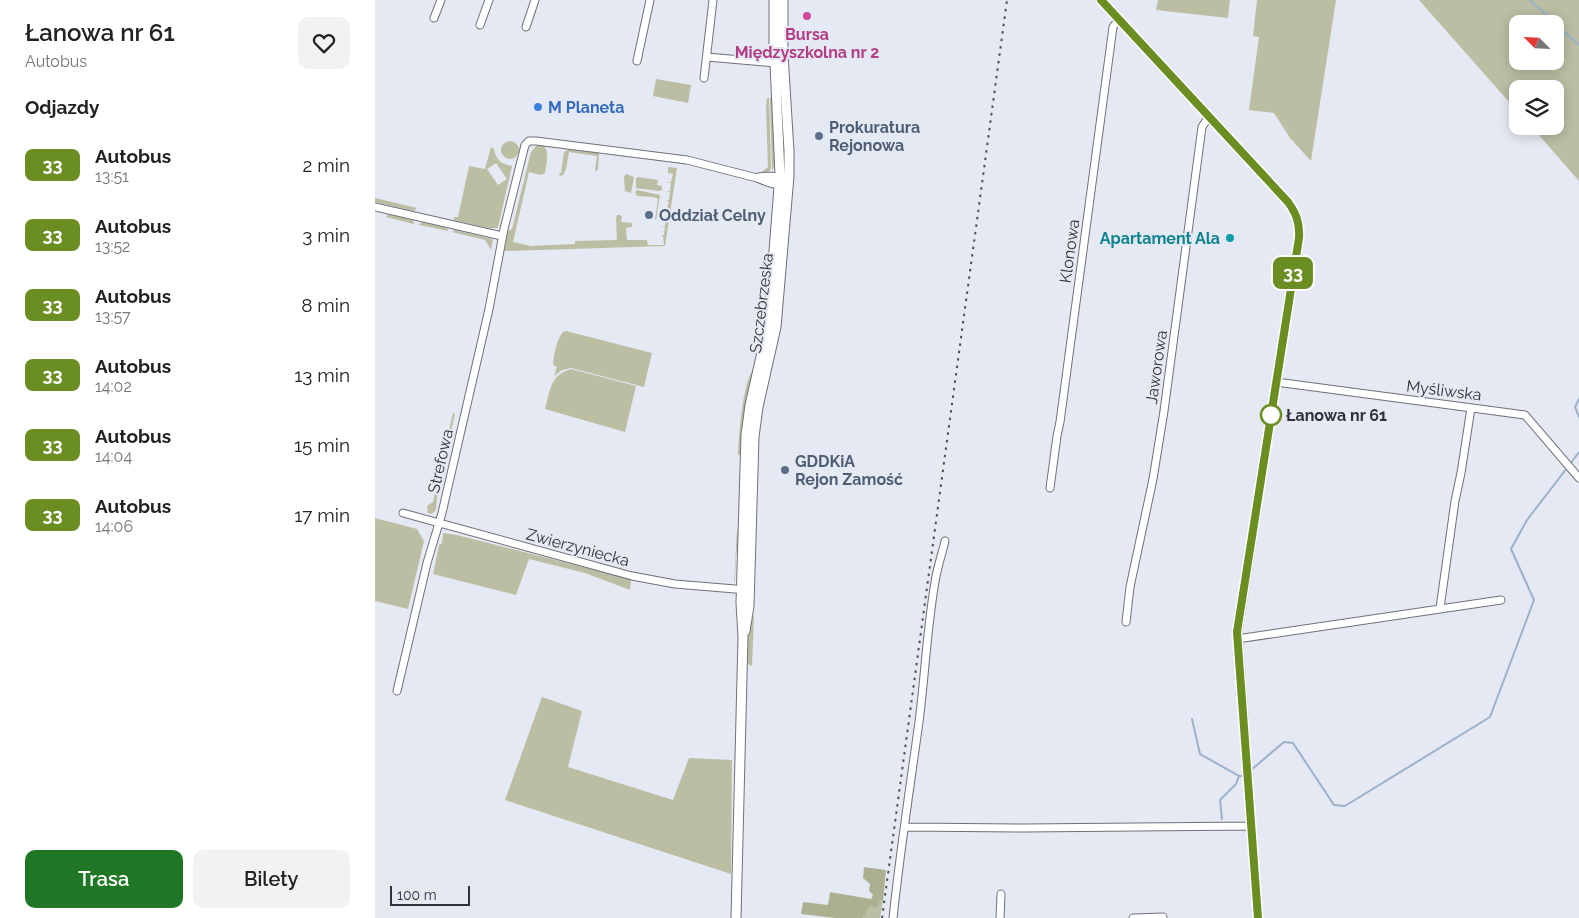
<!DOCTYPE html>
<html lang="pl">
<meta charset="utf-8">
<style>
body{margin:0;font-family:Raleway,sans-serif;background:#f2f2f2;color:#222;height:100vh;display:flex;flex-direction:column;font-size:19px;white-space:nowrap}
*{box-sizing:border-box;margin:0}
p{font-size:16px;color:#767676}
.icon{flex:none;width:28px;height:28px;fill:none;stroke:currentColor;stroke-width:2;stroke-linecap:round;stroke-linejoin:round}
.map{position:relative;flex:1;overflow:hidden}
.sheet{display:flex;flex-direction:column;background:#fff;width:375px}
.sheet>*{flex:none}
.badge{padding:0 10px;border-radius:8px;font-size:18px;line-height:32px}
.needle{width:32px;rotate:294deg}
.buttons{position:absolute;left:1134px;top:15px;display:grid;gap:10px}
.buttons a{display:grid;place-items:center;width:55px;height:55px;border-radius:10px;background:#fff;box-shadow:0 2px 12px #0003;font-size:25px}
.scale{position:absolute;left:15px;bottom:12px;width:80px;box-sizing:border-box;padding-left:5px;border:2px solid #303135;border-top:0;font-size:14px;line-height:18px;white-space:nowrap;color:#303135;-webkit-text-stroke:4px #e5e9f3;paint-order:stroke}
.map>.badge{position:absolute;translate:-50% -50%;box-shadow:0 0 0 2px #fff}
h2{padding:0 25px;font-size:19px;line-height:45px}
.round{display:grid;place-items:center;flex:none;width:52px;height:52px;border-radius:10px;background:#f2f2f2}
.headline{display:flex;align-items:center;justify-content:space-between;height:85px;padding:0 25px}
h1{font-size:24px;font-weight:600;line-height:38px}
.primary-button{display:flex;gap:10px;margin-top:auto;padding:10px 25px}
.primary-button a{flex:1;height:58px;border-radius:10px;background:#207826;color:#fff;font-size:20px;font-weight:600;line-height:58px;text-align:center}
.primary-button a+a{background:#f2f2f2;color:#222}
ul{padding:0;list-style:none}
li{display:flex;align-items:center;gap:15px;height:70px;padding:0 25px}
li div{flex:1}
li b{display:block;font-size:19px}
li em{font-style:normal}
li .badge{min-width:55px;font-weight:700;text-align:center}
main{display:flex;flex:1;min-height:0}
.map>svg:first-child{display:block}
</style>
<main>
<section class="sheet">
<div class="headline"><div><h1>Łanowa nr 61</h1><p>Autobus</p></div><a class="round"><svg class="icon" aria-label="heart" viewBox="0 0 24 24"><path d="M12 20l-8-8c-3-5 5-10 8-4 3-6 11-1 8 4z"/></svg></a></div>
<h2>Odjazdy</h2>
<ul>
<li><span class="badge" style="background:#6b8e23;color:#fff">33</span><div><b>Autobus</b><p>13:51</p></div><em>2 min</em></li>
<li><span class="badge" style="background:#6b8e23;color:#fff">33</span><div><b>Autobus</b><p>13:52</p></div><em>3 min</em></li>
<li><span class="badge" style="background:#6b8e23;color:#fff">33</span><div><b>Autobus</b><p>13:57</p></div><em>8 min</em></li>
<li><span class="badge" style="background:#6b8e23;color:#fff">33</span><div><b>Autobus</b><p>14:02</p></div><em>13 min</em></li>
<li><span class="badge" style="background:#6b8e23;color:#fff">33</span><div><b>Autobus</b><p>14:04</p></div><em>15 min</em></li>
<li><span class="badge" style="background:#6b8e23;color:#fff">33</span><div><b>Autobus</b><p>14:06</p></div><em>17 min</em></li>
</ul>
<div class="primary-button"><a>Trasa</a><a>Bilety</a></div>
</section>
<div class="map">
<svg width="1204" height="918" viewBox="0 0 1204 918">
<rect width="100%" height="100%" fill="#e5e9f3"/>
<path fill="#bbbea3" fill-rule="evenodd" d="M783,0H855L853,18L781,10Z
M882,0H961L936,161L915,138L899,113L874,110L884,37L878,36Z
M1044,0H1204V181L1156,126H1180V89H1142V111ZM1142,24H1180V61H1142Z
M281,79L316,85L313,103L278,96Z
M392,98H394L396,168L393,173H385L393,167L391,107Z
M395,98H398L400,165L397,171Z
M126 150a9 9 0 1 1 18 0a9 9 0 1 1-18 0Z
M162,145L169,146C175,153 171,164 170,173L166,175L154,172L138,242L156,246L200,244V241L242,240L241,218L242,215H245L247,217L246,222L257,223V227L251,228L252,240H272L273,245H289L288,236L285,235H289L290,227H286L290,226L291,218L287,217L291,218L292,210L288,208H292L294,201L290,200H294L295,192L291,191H295L296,183L292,182H296L298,174L293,173V167L302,168L290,246L129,251L133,231L137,229L156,152Z
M116,147L119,149C121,160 126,164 137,166L123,228H117V229L79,220V217H83L94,166L110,169ZM121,163L132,179L123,185L112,169Z
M194,149L224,153L223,170L220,171L222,156L194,152L191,169L188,175L185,176L184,173H186L189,152Z
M251,174L259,177L256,193L250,191L249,177Z
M263,177L283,180L282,185L287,186V190L284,191L261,188V179Z
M262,190L285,195L281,220H280L283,199L279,197L262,196L260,192Z
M0,198L42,208L39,211L0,202Z
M13,214L38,220L39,224L11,217Z
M47,222L72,228L73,231L44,225Z
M80,230L118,239L110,282L116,250L110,240L77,232Z
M191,331L277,353L269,387L196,368L187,370L179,376L182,367L178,365C179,354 181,341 188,332Z
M196,369L261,386L250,432L170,409C175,391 175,375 196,369Z
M377,371L380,372L366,454L363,455C364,434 367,389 377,371Z
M78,413L80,414L63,485L61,509L59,512L56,514L53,513L52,506L58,502Z
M0,518L42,529L49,541L33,609L0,601Z
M362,529L364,538L361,555L360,580L359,584Z
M68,533L82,535L256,579L255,590L210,573L154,559L141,595L58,574L64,545L67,543Z
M379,616L377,666L373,664L372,661V641L376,619Z
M167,697L207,711L193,767L298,800L314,758L357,760L356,874L130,800Z
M504,900L508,901L505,918H488L495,906Z"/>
<path fill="#adb090" d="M489,867L511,870L508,901L504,900L503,907L495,906L488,918H460L426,914L428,902L453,905L455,892L496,899L498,895L494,891L495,884L488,878Z"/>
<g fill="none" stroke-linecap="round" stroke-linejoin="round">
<path stroke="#9bb1cb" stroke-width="2" d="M1155,0L1204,45
M1204,399L1200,407L1204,417
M1195,464L1204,452
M817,719L825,754L864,776
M876,770L909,742L918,743L959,805L970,806L1115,717L1159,600L1136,549L1152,520L1192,468
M847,819L845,800L861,784L864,776H866"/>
<defs>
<path id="minor" d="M726,0L913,202C921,212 925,224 924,237L863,632L883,918
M59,18L66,0
M105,25L114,0
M151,27L160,0
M332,57L400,63
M262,61L275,0
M329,78L338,0
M383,177C391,176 402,175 409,179
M0,207L127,236
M901,382L1150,415L1204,478
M675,488L682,436L685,422L738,27L744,19
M28,513L257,576L300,584L372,590
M1065,608L1080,501L1086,473L1096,408
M751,622L755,587L778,479L789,411L827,127L834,116
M862,639L1126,600
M22,691L52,563L67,513L114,309L129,229L150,145L154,141H161L312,160L382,178C390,181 399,186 408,184
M530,827L649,828L876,826
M518,918C525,852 535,787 544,722C550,675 552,628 560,582C562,568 567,554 570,541
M625,918L626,894
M758,918L788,917"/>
<path id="major" d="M370,631L374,606L379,437L383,407L401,327L414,176V151L408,54V0
M361,918L368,637L366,603L371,435L375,405L393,326L405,175L399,42V0"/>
</defs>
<use href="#minor" stroke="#6e717a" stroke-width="9"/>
<use href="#major" stroke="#6e717a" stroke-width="11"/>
<use href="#minor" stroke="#fff" stroke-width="7"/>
<use href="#major" stroke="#fff" stroke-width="9"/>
<path stroke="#4d4e53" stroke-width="2" stroke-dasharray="2.5 5" stroke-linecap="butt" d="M507,918L632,0"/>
</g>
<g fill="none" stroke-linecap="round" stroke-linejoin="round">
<defs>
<path id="line" d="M726,0L913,202C921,213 925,223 924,238L862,632L883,918"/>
</defs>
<use href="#line" stroke="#fff" stroke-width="11"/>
<use href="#line" stroke="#6b8e23" stroke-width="8"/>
</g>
<circle fill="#d1479c" stroke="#e5e9f3" stroke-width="2" cx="432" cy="16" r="5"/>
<circle fill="#3f7fe0" stroke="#e5e9f3" stroke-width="2" cx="163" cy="107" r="5"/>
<g fill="#5c6f8a" stroke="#e5e9f3" stroke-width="2">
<circle cx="444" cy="136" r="5"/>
<circle cx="274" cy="215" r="5"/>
<circle cx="410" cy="470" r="5"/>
</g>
<circle fill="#0f9aa8" stroke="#e5e9f3" stroke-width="2" cx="855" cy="238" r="5"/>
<circle fill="#fff" stroke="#6b8e23" stroke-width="2.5" cx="896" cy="415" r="10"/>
<g text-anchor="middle" stroke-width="4" stroke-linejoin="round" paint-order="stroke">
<g font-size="16" font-weight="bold" fill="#b23c85" stroke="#e5e9f3">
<text x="432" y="40">Bursa<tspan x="432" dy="18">Międzyszkolna nr 2</tspan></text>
</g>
<g font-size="16" font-weight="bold" fill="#366cbe" stroke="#e5e9f3" text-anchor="start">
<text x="173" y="113">M Planeta</text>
</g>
<g font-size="16" font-weight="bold" fill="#4e5e75" stroke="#e5e9f3" text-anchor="start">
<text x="454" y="133">Prokuratura<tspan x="454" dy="18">Rejonowa</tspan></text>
<text x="284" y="221">Oddział Celny</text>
<text x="420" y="467">GDDKiA<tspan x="420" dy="18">Rejon Zamość</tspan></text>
</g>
<g font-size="16" font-weight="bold" fill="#0d838f" stroke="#e5e9f3" text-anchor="end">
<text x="845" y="244">Apartament Ala</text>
</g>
<g font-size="16" fill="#303135" stroke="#e5e9f3">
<text transform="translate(694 251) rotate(-82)" y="6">Klonowa</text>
<text transform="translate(386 303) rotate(-83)" y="6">Szczebrzeska</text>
<text transform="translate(781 367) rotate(-82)" y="6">Jaworowa</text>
<text transform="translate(1069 390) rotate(7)" y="6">Myśliwska</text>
<text transform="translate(65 461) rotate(-77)" y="6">Strefowa</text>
<text transform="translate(203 547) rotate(15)" y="6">Zwierzyniecka</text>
</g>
<g font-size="16" font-weight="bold" fill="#303135" stroke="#e5e9f3" text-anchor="start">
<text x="911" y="421">Łanowa nr 61</text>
</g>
</g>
</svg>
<div class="buttons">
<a><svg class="needle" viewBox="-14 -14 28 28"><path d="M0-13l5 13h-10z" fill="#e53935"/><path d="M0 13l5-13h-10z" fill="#767676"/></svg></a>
<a><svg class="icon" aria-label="layers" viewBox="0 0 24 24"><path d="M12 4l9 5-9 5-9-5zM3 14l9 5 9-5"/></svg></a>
</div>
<div class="scale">100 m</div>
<b class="badge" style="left:918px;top:273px;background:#6b8e23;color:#fff">33</b>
</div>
</main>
